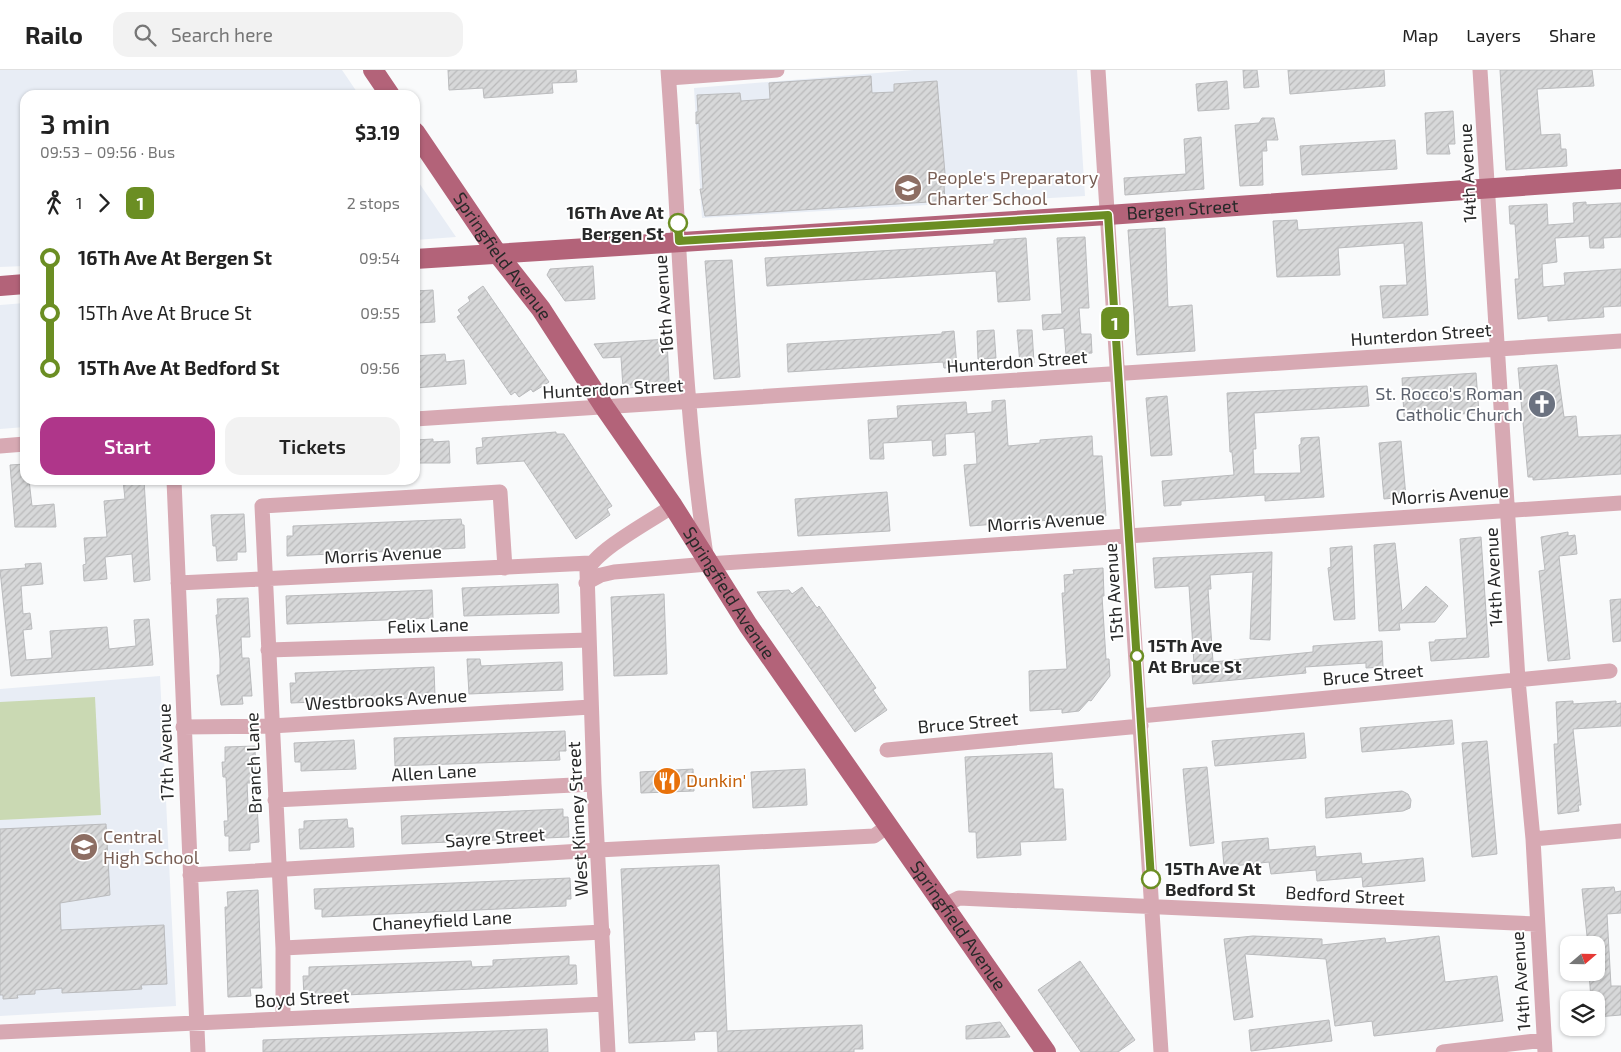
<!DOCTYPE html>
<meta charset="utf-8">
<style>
body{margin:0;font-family:"Exo 2",sans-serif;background:#f2f2f2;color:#222;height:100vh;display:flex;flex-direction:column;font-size:19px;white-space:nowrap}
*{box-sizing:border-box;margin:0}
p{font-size:16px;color:#767676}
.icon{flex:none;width:28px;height:28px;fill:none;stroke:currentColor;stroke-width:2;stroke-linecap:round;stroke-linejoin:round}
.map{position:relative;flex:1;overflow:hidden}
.details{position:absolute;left:20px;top:20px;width:400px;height:395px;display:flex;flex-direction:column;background:#fff;border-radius:15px;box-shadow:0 1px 4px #0004}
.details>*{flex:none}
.badge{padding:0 10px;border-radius:8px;font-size:18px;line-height:32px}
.needle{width:32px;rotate:70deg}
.buttons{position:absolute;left:1560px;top:866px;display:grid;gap:10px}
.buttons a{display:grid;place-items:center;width:45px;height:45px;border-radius:10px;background:#fff;box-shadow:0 1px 4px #0004;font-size:25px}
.map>.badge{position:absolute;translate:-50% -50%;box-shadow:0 0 0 2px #fff}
.legs{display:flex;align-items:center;gap:8px;height:55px;padding:0 20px;font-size:16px}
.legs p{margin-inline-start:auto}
.summary{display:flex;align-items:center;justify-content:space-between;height:85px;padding:0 20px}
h1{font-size:28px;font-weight:600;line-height:38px}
.action{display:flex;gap:10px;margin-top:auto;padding:10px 20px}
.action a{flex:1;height:58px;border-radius:15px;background:#af368a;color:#fff;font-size:20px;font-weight:600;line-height:58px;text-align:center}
.action a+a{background:#f2f2f2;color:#222}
ul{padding:0 20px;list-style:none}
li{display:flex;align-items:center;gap:18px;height:55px;font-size:19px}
li i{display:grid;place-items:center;width:8px;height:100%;margin:0 6px;background:currentColor}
li i::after{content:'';width:12px;height:12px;margin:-6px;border:4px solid;border-radius:50%;background:#fff}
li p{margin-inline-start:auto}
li:first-child i{background:linear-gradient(#0000 50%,currentColor 0)}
li:last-child i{background:linear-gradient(currentColor 50%,#0000 0)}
header{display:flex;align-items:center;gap:30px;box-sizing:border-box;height:70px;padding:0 25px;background:#fff;border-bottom:1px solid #e0e0e0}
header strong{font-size:24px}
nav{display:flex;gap:28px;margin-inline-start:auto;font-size:18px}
.search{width:350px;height:45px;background:#f2f2f2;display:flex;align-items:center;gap:12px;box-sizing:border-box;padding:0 18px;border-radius:15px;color:#767676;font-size:19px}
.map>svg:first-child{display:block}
</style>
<header>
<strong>Railo</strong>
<div class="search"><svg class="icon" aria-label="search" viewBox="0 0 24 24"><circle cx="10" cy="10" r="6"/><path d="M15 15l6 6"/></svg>Search here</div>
<nav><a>Map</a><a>Layers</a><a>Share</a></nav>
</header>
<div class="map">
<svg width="1621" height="982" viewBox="0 0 1621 982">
<defs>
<pattern id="building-hatch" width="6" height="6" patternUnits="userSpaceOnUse" patternTransform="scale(1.25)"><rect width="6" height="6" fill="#d7d8d9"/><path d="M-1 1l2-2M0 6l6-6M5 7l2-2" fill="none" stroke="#b9b9ba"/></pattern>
</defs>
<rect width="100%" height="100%" fill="#f9fafb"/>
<path fill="#e8edf5" d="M0,0H342L359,25H25V196L0,197Z
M914,0H1077L1085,126L702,148L694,18Z
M415,107L456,167L415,170Z
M25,233V357L0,359V235Z
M160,606L176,936L0,946V619Z"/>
<path fill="#cad9b3" d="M95,627L101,745L0,750V632Z"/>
<path fill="url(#building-hatch)" stroke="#babbbd" d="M448,0H576L577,12L552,13L553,23L484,28L483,18L449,20Z
M1243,0H1257L1259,17L1244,18Z
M1288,0H1384L1385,16L1290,24Z
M1500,0H1592L1594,16L1537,19L1541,65L1560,64L1561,79H1566L1567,96L1506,100Z
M871,6L872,23L894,22V14L937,11L946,115H944L945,131L705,146L700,119H703L699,53L696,54V42H698L697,25L740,23L741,31L770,29L769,13Z
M1227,11L1229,39L1198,41L1196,14Z
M1453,41L1455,74H1448L1450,84H1427L1425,43Z
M1262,48H1274L1278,70H1266L1267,81H1262L1263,115L1240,116L1235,55L1259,53Z
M1201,67L1204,119L1125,125L1124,108L1186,104L1184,69Z
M1395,70L1397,99L1302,105L1300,76Z
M1586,132V135L1621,133V167L1603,168L1604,178H1590L1589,166L1555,168L1557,192L1542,194L1543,217L1565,215L1564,203L1621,199V236L1603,237L1604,247L1548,251V246L1518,249L1515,209H1519L1515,154H1510L1509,136L1547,134L1548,155L1574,153L1573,133Z
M1297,150L1298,160L1422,152L1428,245L1383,248L1380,216L1407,215L1404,173L1338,178L1340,205L1277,207L1273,151Z
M1165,158L1168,237L1192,235L1195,281L1137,285L1128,160Z
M1085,167L1089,238H1079L1081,264H1091L1092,283L1066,285L1064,258L1043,260L1042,245L1062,244L1057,168Z
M1026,168L1030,230L998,232L996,201L767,216L765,188L994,174V170Z
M732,190L740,307L714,309L705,191Z
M593,196L595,229L565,231L547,205L550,199Z
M483,216L549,312L533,322L531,319L519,327L515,322L511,325L457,247L461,244L458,240L470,231L468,227Z
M433,220L435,252L417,253L415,221Z
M994,260L996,288L978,289L977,261Z
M1017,260H1032L1034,293L1020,294Z
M954,261L957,297L944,298L943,292L788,302L787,274L942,264V262Z
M667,269L669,312L648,317L623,318L621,287L603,288L594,274Z
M445,284L446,292L464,290L466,314L415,318V286Z
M1557,295L1564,347L1576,346L1578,367L1621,365V404L1533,410V407H1528L1518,298Z
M1476,303L1479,343L1404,347L1402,308Z
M1367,316L1369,336L1254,343L1256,379H1253L1254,404L1301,403L1299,375L1301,374V368L1319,367L1324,427L1265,431V425L1181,431V435L1164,436L1162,411L1234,405L1232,382H1230L1227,323Z
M1167,326L1172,385L1151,386L1146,328Z
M1005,330L1008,376L1040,373V370L1092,366L1093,386H1102L1106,446L970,456L964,395L977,394L975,362L945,364L946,385L933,386L932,370L883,373L884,389H870L868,350L898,348L897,336L966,332L967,344L992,342V331Z
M556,362V364H564L612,436L607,439L610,445L576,469L524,391L477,394L476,378L483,377L482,368Z
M433,369V372L449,371L450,393H415V370Z
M1401,371L1406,427L1384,429L1379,373Z
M25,394V410H29L32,436L54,434L56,457H15L10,395Z
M123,410H144L150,510L134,512L132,484L105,487L107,509L84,511L83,495L86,494L84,468L107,467L104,431L125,429Z
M887,422L890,461L798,466L795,429Z
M244,444L246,482H237V490L217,491L216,476H213L211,445Z
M461,449L462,455H464L465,478L287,486V466H293V456Z
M1568,462V466L1575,465L1577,484L1559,486L1570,589L1548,591L1539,501L1545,500L1541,467Z
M1481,467L1489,587L1431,591L1429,572H1435V570L1467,568L1460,469Z
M1395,473L1402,541L1426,516L1448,536L1435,552L1399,553L1400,560L1379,561L1374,475Z
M1352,476L1355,549L1334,550L1328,498L1331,497L1330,478Z
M1272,482L1270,570L1250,569L1253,502L1210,505L1211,519H1208L1213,592L1313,582V576L1382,571L1383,597L1366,598V593L1305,597L1306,603L1193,614L1191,594H1194L1189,516L1155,518L1153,488Z
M41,493L43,514L21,516L23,544L30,543L32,559L23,560L26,590L52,588L50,561L107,557L109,579L136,576L134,550L149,549L153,595L11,606L0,500L26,498L25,494Z
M1103,498L1104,526H1102L1106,589H1109L1110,606L1091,631L1089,630L1079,641L1062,643V639L1030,641L1029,601L1067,599L1062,523H1065L1064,505L1074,504L1073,500Z
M558,514L559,543L464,546L462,518Z
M802,517L817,538L819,536L876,618L873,620L887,640L855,662L757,522L789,520L792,524Z
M432,520L433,548L287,554L286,526Z
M664,524L667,604L614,606L611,527Z
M248,528L250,567H241L242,588H249L252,626H242L243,634L221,635L217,605H220V589L216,545H218L217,529Z
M1621,529V571L1613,572L1610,530Z
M467,589H480L481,596L562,592L563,620L469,624Z
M434,597L435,627L291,633L290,613H296L295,603Z
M1573,631V634L1616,631V634L1621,633V656L1573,659L1581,735H1578L1579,741L1558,744L1554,674H1558L1556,632Z
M1452,650L1454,674L1362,682L1360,658Z
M565,661L566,681H559L560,690L395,696L394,668Z
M1304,663L1306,688L1215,696L1212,671Z
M354,670L356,699L301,701V692H295L294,673Z
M1487,671L1497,784L1472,787L1462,673Z
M255,676L256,713H247L248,735L257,734L259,772L250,773V780L229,781V766H225L224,751H228L226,707H223L222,692H225V677Z
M1052,683L1054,719H1063L1066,770L1020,772L1021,785L977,788L976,762H969L965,687Z
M1207,697L1214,773L1190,776L1183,699Z
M693,699L694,721L641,723L640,702Z
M805,699L807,735L753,738L751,702Z
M1402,721L1408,724L1411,730L1410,738L1403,741L1326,748L1325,728Z
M563,739V747H568L569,767L402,774L401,746Z
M347,749L348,758H353L354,777L300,779L299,759H304V751Z
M106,754L110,825L60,833L61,860L164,855L167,914L141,915L142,919L127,920L62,923V918L35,920V924L17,925L18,928L3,929V925H0V759Z
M1268,768L1269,780L1315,776L1316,787L1361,783L1362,794L1423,788L1425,811L1363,817L1362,807L1317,811L1316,800L1271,804L1269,792L1224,797L1222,772Z
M719,795L727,961L862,955L863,979H854V982H718L717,961L694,962L695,970L629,973L621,799Z
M570,808L571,829H566V836L322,847V839H315L314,819Z
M1614,817L1615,822L1621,821V843L1607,844L1611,916H1621V945L1596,947V930H1591L1589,902H1596V875H1588L1582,819Z
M258,820L262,918H250L251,926L228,927L225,837H228L227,822Z
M1253,866L1322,869V875L1385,868L1386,873L1439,866L1445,912L1497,906L1503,951L1374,966L1372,951L1335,956L1326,889L1245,884L1253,947L1234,950L1224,869Z
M569,886V895H576L577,914L304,927L303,906H309V897L471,891L472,897L493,896V890Z
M1080,891L1135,970L1118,982H1081L1038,920Z
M1329,950L1332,971L1251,981L1249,960Z
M1000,952L1010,967L966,969V956Z
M547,959L548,982H263V970Z"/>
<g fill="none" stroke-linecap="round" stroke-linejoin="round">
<path stroke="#d7a9b3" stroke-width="15" d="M668,0C680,161 682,325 706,485
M1098,0L1161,982
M1480,0L1518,610L1533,769L1545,982
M669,8L777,0
M415,349L1621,271
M0,376L25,374
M174,410L198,982
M178,513L590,493
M586,513L601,505L614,502L708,494L1621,433
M268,580L589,570
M1140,646L1610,601
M183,657L271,656L591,637
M887,680L1141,656
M275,730L594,714
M1533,769L1621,761
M190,805L598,780L874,766L888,756
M943,836L959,828L1537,854
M283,878L603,862
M283,948V878L262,436L500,422L505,498
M0,962L605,934
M608,982L594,714L587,502C594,481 652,450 673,436
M1443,982L1544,970"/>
<g stroke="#b36379" stroke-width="20">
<path d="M373,0L390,25"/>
<path id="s1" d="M415,62L497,183L541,239L605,338L673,436L748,555L1046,982"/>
<path id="s2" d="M415,189L1108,145L1621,109"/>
<path d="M0,216L25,214"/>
</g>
</g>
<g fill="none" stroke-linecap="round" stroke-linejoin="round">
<defs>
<path id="line-1" d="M678,153L679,171L1108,145L1151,809"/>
</defs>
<use href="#line-1" stroke="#fff" stroke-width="11"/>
<use href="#line-1" stroke="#6b8e23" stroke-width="8"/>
</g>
<defs>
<symbol id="school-disc" viewBox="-11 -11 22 22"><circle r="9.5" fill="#8d6e63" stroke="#fff"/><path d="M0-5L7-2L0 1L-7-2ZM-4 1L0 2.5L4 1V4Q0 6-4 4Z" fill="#fff"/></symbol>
<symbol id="church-disc" viewBox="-11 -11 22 22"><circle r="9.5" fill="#6b7280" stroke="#fff"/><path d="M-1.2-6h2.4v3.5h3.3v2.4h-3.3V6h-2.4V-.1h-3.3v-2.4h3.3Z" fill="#fff"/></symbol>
<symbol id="restaurant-disc" viewBox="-11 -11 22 22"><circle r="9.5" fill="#e8710a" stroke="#fff"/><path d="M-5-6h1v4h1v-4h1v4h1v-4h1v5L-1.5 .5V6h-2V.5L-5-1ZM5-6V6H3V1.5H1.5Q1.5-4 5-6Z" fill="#fff"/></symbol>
</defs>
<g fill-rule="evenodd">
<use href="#school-disc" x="892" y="102" width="32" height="32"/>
<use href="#church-disc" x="1526" y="318" width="32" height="32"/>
<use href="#restaurant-disc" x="651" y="695" width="32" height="32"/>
<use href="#school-disc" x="68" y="761" width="32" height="32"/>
</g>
<g fill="#fff" stroke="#6b8e23" stroke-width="2.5">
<circle cx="678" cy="153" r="9"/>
<circle cx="1137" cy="586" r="6"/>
<circle cx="1151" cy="809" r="9"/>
</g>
<g text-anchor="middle" stroke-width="4" stroke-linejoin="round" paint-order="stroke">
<g font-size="18" fill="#282929" stroke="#fff">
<text transform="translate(1468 103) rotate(-93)" y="6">14th Avenue</text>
<text dy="6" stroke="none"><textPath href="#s2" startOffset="769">Bergen Street</textPath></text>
<text dy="6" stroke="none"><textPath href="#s1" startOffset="152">Springfield Avenue</textPath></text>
<text transform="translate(664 234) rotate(-94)" y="6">16th Avenue</text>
<text transform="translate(1421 265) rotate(-4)" y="6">Hunterdon Street</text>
<text transform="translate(1017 292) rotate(-4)" y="6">Hunterdon Street</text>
<text transform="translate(613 319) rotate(-3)" y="6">Hunterdon Street</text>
<text transform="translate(1450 425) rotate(-4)" y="6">Morris Avenue</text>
<text transform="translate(1046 452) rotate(-4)" y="6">Morris Avenue</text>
<text transform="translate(383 485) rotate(-3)" y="6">Morris Avenue</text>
<text transform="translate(1494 507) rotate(-93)" y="6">14th Avenue</text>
<text transform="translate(1114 522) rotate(-94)" y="6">15th Avenue</text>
<text dy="6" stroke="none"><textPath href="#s1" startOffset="558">Springfield Avenue</textPath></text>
<text transform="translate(428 556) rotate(-2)" y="6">Felix Lane</text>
<text transform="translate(1373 605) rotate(-5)" y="6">Bruce Street</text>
<text transform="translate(386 630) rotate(-3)" y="6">Westbrooks Avenue</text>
<text transform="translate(968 653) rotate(-5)" y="6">Bruce Street</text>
<text transform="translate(166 682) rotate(-92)" y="6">17th Avenue</text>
<text transform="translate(254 693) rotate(-92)" y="6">Branch Lane</text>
<text transform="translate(434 703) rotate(-3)" y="6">Allen Lane</text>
<text transform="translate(578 749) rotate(-93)" y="6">West Kinney Street</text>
<text transform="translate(495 768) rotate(-4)" y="6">Sayre Street</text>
<text transform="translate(1345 826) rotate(3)" y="6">Bedford Street</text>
<text transform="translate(442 851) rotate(-3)" y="6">Chaneyfield Lane</text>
<text dy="6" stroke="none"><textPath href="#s1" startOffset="962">Springfield Avenue</textPath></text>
<text transform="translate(1521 911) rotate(-94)" y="6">14th Avenue</text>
<text transform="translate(302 929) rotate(-3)" y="6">Boyd Street</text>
</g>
<g font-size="18" fill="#785e54" stroke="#fff" text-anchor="start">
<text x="927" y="114">People's Preparatory<tspan x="927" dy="21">Charter School</tspan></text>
<text x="103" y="773">Central<tspan x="103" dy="21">High School</tspan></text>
</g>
<g font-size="18" font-weight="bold" fill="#282929" stroke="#fff" text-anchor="start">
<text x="664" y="149" text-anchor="end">16Th Ave At<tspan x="664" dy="21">Bergen St</tspan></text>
<text x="1148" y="582">15Th Ave<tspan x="1148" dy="21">At Bruce St</tspan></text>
<text x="1165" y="805">15Th Ave At<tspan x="1165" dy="21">Bedford St</tspan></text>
</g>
<g font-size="18" fill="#5b616d" stroke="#fff" text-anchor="end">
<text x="1523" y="330">St. Rocco's Roman<tspan x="1523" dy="21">Catholic Church</tspan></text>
</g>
<g font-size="18" fill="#c56008" stroke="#fff" text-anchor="start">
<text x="686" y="717">Dunkin'</text>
</g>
</g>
</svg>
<div class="buttons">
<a><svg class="needle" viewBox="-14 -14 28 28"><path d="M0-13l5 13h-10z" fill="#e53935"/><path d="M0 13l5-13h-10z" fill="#767676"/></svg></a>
<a><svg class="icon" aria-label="layers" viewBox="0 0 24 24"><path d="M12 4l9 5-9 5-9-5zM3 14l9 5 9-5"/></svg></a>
</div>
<b class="badge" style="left:1115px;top:253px;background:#6b8e23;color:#fff">1</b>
<section class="details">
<div class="summary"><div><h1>3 min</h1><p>09:53 – 09:56 · Bus</p></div><b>$3.19</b></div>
<div class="legs"><svg class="icon" aria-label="walk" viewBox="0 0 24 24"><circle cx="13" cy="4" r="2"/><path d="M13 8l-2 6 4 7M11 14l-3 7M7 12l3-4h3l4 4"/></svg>1<svg class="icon" aria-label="forward" viewBox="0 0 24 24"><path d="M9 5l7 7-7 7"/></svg><b class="badge" style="background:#6b8e23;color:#fff">1</b><p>2 stops</p></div>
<ul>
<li><i style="color:#6b8e23"></i><b>16Th Ave At Bergen St</b><p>09:54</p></li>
<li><i style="color:#6b8e23"></i><span>15Th Ave At Bruce St</span><p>09:55</p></li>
<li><i style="color:#6b8e23"></i><b>15Th Ave At Bedford St</b><p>09:56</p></li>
</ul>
<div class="action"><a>Start</a><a>Tickets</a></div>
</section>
</div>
